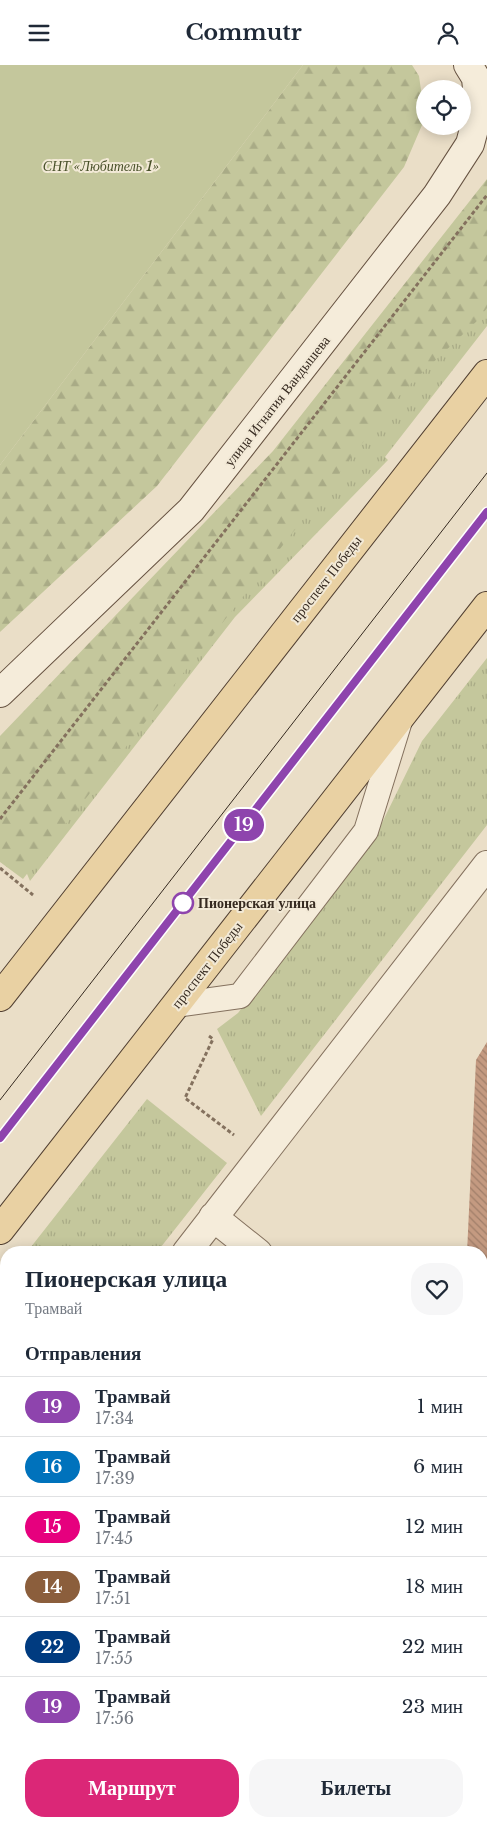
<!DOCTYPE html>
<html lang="ru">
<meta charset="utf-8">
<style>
body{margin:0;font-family:"Libre Baskerville",serif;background:#f6f6f7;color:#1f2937;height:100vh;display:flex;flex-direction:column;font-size:19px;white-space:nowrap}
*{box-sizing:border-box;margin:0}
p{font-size:16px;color:#747a83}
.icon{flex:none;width:28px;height:28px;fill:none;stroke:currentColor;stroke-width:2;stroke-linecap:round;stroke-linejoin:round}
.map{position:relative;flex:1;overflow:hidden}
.panel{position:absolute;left:0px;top:1181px;width:488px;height:581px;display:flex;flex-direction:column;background:#fff;border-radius:20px 20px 0 0;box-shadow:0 2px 12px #0003}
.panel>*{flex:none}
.badge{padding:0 10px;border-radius:16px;font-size:18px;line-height:32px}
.fabs{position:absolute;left:416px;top:15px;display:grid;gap:10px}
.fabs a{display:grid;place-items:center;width:55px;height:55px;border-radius:50%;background:#fff;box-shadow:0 2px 12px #0003;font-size:25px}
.map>.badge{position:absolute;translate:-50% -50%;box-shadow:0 0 0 2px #fff}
h2{padding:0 25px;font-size:19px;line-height:45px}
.round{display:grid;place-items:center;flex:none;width:52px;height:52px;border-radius:20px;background:#f6f6f7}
.head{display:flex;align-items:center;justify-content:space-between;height:85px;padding:0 25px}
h1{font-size:24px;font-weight:700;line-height:38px}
.primary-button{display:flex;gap:10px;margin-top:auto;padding:10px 25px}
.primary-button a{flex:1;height:58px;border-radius:20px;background:#db2777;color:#fff;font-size:20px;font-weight:700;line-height:58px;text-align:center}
.primary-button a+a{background:#f6f6f7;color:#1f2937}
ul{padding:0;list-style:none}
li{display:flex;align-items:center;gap:15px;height:60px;padding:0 25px;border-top:1px solid #e0e1e3}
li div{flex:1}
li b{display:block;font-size:19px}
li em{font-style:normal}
li .badge{min-width:55px;font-weight:700;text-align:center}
header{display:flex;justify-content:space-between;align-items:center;height:65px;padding:0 25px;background:#fff;font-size:22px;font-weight:700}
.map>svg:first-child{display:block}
</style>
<header><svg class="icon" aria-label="menu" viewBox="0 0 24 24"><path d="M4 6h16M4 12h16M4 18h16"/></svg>Commutr<svg class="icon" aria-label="person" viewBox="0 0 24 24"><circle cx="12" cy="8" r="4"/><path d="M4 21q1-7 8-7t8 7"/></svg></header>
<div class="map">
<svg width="487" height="1762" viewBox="0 0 487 1762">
<defs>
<pattern id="grass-tufts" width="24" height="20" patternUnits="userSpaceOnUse" patternTransform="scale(1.25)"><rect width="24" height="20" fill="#c4c79c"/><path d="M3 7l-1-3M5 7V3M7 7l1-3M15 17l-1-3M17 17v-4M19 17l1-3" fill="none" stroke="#a9ab86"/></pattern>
<pattern id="forest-firs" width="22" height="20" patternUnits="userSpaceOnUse" patternTransform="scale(1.25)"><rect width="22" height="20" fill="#c4c79c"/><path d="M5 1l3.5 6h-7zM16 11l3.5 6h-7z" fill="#a9ab86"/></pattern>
<pattern id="building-back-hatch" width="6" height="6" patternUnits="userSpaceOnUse" patternTransform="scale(1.25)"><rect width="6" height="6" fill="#c49a81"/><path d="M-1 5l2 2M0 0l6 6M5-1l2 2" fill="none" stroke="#a07e69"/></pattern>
</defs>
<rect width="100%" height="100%" fill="#eadec7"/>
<path fill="url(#grass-tufts)" d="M487,139V261L385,392L388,395L235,552L30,816L7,761Z
M487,593V760L261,1051L217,964L238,948L379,764L422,676Z
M147,1034L227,1098L157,1187H27Z
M6,1214V1381L0,1389V1223Z"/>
<path fill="url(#forest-firs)" d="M303,0H412L419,11L425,53L404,102L157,421L0,567V400Z
M487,114V243L478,255L403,326L23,814L0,797V671L273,386Z"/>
<path fill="#c4c79c" d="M0,0H303L0,400Z"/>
<path fill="url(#building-back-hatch)" d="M487,977V1244L481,1235V1188H467L476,995Z
M6,1616V1642L0,1637V1624Z
M481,1691L487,1695V1762H405L410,1756H481Z
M198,1756H216L223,1762H194Z"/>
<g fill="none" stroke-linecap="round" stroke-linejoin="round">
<defs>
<path id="lane" d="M175,940L240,931L366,766L400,656
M481,1461L487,1465
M0,1692L6,1696
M87,1756L95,1762
M52,1762L57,1756
M183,1762L187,1756"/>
<path id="street" d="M213,1152L258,1188
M186,1188L487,800
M481,1354L487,1358
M0,1427L6,1419
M481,1574L487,1578"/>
<path id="secondary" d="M0,628L191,445L437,130L470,79L479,45L476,13L468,0"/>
<path id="primary" d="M0,932L487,309
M0,1165L487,541"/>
</defs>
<use href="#lane" stroke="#84715e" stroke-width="26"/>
<use href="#street" stroke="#84715e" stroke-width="30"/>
<use href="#secondary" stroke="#665241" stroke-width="30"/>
<use href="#primary" stroke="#524032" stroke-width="30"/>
<path stroke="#84715e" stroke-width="3" stroke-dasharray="4 2.5" stroke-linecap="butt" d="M0,754L487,130
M0,803L33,830
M209,971L213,974L185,1033L234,1070"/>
<use href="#lane" stroke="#f5ecda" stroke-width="24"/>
<use href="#street" stroke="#f5ecda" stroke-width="28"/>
<use href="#secondary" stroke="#f5ecda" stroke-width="28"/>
<use href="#primary" stroke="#e9d1a3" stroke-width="28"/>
<path stroke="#362a20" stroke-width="1" d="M0,1035L487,408
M0,1073L487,447"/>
</g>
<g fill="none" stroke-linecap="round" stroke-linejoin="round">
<defs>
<path id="line" d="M0,1073L487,447"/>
</defs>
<use href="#line" stroke="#fff" stroke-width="11"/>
<use href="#line" stroke="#8e44ad" stroke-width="8"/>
</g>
<circle fill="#fff" stroke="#8e44ad" stroke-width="2.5" cx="183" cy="838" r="10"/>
<g text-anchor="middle" stroke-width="4" stroke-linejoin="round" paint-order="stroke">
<g font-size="14" font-style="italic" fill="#485029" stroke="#f2e9d6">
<text x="101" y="106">СНТ «Любитель 1»</text>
</g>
<g font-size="14" fill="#362a20" stroke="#f2e9d6">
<text transform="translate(277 336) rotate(-52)" y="5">улица Игнатия Вандышева</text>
<text transform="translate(326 514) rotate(-52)" y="5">проспект Победы</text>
<text transform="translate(207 900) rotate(-52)" y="5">проспект Победы</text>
</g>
<g font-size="14" font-weight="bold" fill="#362a20" stroke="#f2e9d6" text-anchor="start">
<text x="198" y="843">Пионерская улица</text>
</g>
</g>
</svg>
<div class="fabs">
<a><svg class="icon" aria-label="locate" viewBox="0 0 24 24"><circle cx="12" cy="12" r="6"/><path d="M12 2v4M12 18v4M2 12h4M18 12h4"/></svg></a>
</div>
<b class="badge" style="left:244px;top:760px;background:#8e44ad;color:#fff">19</b>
<section class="panel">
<div class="head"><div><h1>Пионерская улица</h1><p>Трамвай</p></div><a class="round"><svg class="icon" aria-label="heart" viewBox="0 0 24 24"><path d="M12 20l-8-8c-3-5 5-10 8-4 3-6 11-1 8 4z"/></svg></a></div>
<h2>Отправления</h2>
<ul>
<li><span class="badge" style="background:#8e44ad;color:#fff">19</span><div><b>Трамвай</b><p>17:34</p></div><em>1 мин</em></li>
<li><span class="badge" style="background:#0072bc;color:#fff">16</span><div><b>Трамвай</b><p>17:39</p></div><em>6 мин</em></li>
<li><span class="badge" style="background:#e6007e;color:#fff">15</span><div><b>Трамвай</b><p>17:45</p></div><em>12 мин</em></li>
<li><span class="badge" style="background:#8b5e3c;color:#fff">14</span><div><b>Трамвай</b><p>17:51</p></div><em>18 мин</em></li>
<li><span class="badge" style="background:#003b80;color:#fff">22</span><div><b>Трамвай</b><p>17:55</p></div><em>22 мин</em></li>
<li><span class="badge" style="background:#8e44ad;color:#fff">19</span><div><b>Трамвай</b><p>17:56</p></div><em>23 мин</em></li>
</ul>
<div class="primary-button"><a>Маршрут</a><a>Билеты</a></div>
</section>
</div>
